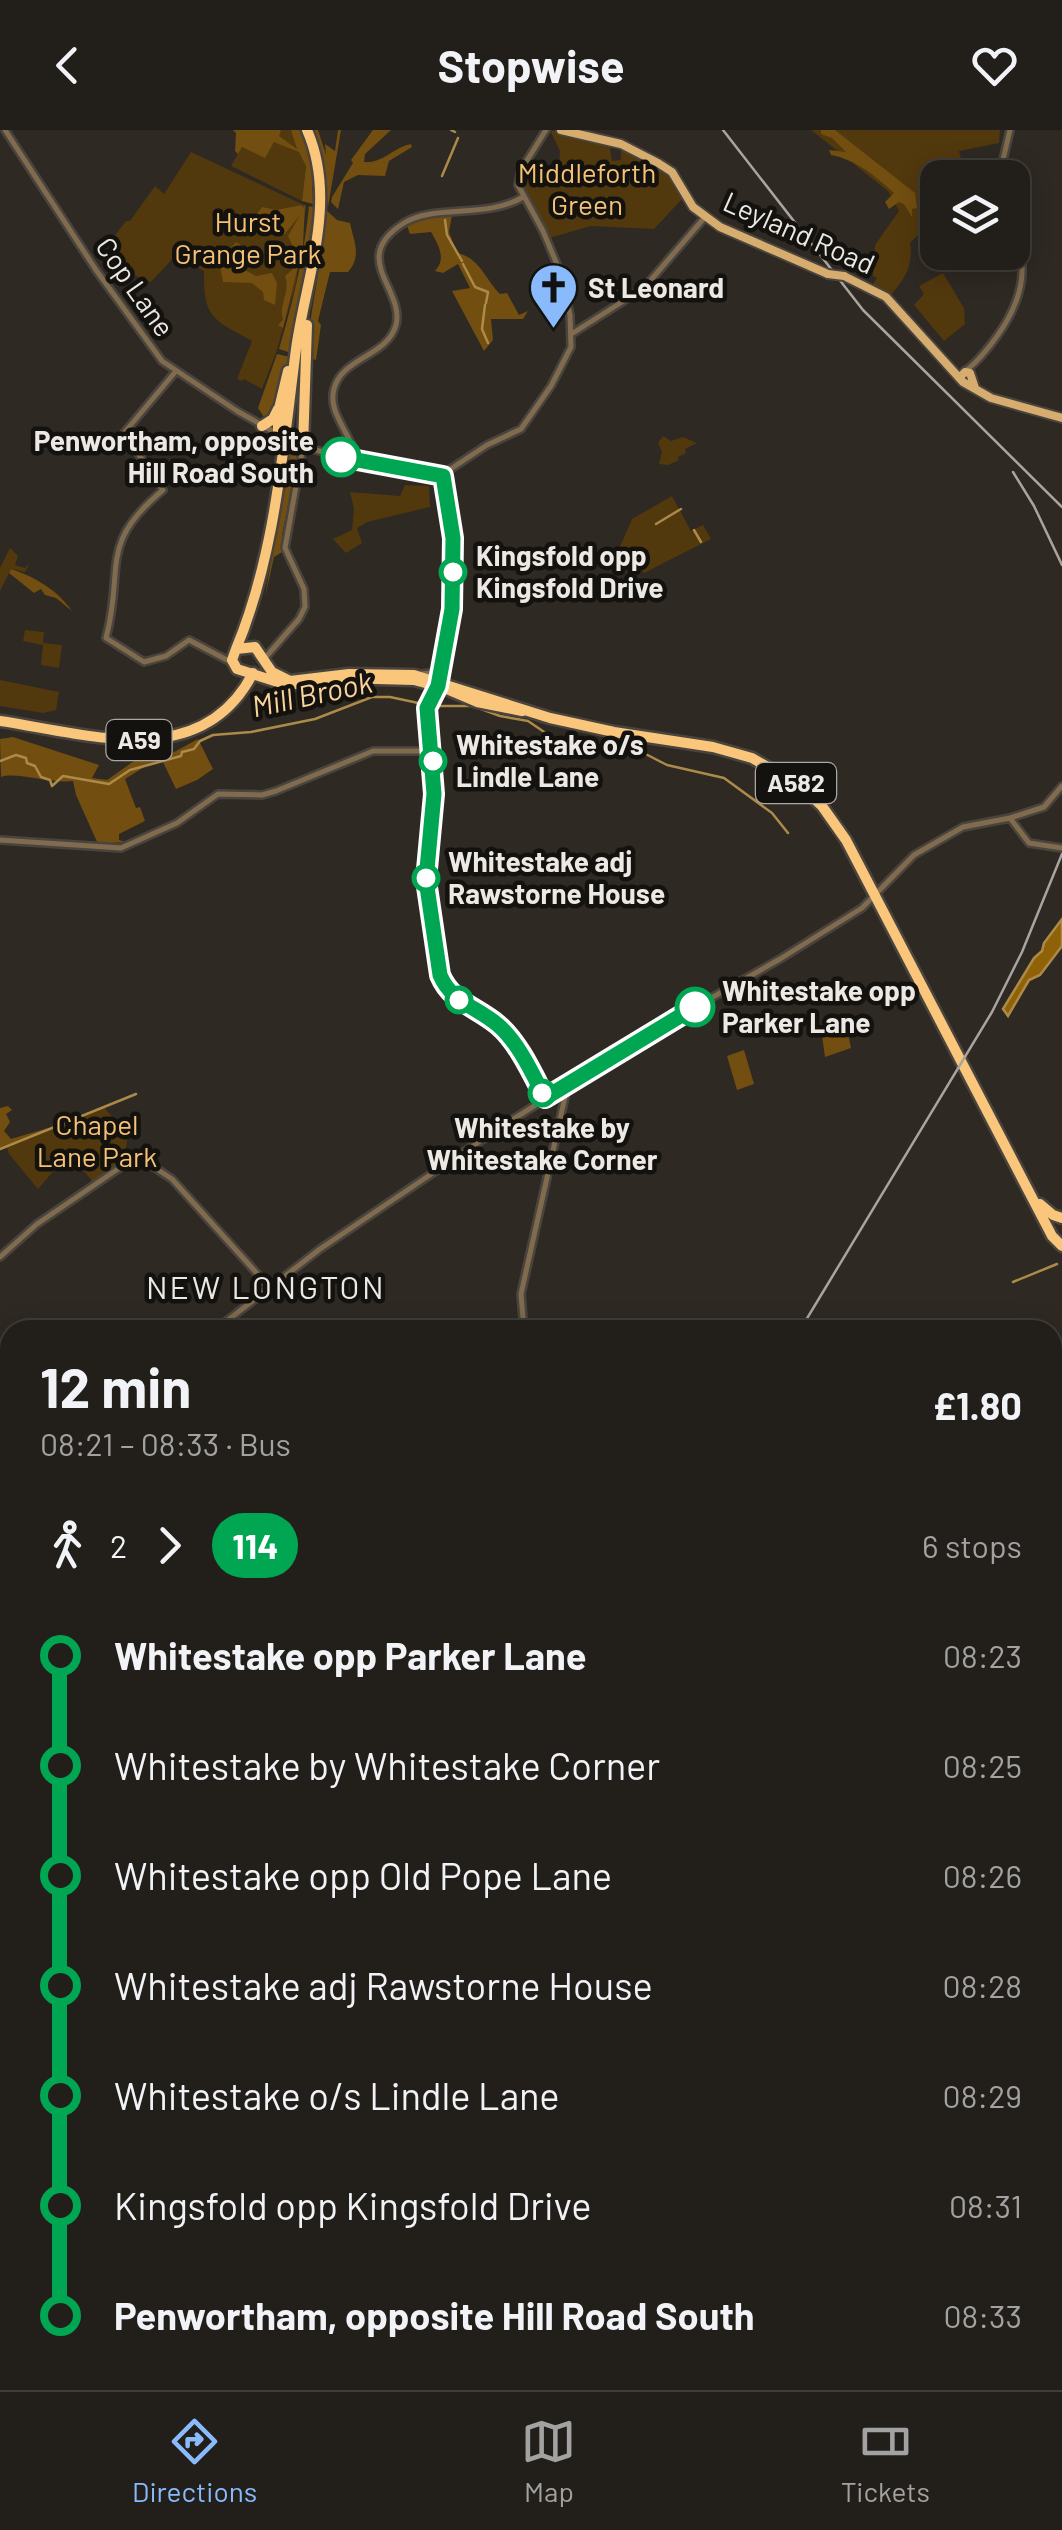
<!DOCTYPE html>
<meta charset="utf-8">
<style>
body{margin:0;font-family:Barlow,sans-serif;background:#2a2723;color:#f1f3f6;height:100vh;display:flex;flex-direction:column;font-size:38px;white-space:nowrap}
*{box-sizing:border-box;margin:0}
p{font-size:32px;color:#a2a2a2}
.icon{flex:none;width:55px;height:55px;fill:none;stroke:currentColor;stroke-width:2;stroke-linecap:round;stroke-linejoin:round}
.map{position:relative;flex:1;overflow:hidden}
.details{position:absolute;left:0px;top:1190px;width:1062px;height:1070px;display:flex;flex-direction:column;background:#221f1a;border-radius:30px 30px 0 0;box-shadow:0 5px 25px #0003,0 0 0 2px #3f3d39}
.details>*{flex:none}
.badge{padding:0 20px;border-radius:32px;font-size:35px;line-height:65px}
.buttons{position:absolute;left:920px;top:30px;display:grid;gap:20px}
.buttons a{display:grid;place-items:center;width:110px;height:110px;border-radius:20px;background:#221f1a;box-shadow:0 5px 25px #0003,0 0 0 2px #3f3d39;font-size:50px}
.map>.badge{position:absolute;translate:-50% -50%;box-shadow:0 0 0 5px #fff}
.legs{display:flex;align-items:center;gap:15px;height:110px;padding:0 40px;font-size:32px}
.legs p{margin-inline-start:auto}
.overview{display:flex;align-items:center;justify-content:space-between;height:170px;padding:0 40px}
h1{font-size:55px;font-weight:700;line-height:75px}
ul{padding:0 40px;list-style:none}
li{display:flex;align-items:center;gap:35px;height:110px;font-size:38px}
li i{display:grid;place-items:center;width:15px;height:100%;margin:0 12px;background:currentColor}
li i::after{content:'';width:25px;height:25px;margin:-12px;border:8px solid;border-radius:50%;background:#221f1a}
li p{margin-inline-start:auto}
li:first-child i{background:linear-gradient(#0000 50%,currentColor 0)}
li:last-child i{background:linear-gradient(currentColor 50%,#0000 0)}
header{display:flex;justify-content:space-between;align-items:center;height:130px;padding:0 40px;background:#221f1a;font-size:45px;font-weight:700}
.tab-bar{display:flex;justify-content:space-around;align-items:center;height:140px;border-top:2px solid #3f3d39;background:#221f1a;font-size:28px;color:#a2a2a2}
.tab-bar a{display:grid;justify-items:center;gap:5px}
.tab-bar .current{color:#89bafc}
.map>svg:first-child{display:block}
</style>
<header><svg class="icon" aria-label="back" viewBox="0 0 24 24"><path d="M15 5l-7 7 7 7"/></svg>Stopwise<svg class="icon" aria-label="heart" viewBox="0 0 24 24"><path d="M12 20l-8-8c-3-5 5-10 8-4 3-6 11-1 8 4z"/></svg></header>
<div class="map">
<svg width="1062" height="2260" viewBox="0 0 1062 2260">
<rect width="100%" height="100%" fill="#2e2922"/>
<path fill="#52380d" d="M281,0H291L307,26L302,71L231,36L242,17L273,12Z
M550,0L609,12L612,31L621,30V17L670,44L683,68L654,99L591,96L549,108L521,55L559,36L560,21Z
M811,0H1000L999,13L959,21L966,47L938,48L937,101L923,100L910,113C914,136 904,150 890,166L872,156L877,148L873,146L875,115L899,81L888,61Z
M191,22L306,76L296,153L276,223L262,259L244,249L242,251L237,249L252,211C214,190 203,189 204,141L176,125L151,152L134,145L135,141L112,120L115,113L113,108L126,91H130L155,56L164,64Z
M943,143L964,178L965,194L944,211L914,175L924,164L919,156Z
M663,306L671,311L683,307L697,313L685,319L686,323L678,327L679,330L668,335L659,334L662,322L658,313Z
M405,355L429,356L430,377L367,392L357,398L362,413L346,423L333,409L352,400L354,379L350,362L400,366Z
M672,366L691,401L703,395L711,409L644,443L640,438L632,442L619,419L632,389Z
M10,418L18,426L15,435L25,438L30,433L25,442L11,439L0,461V438Z
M25,500L44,502L43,513L62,515L59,538L41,535L43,515L23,511Z
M0,550L59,562L56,580L43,583L0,576Z
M104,977L128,1006L124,1029L93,1052L69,1023L38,1059L9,1024L7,1017Z"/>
<path fill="#724e10" d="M233,0H281L279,6L297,19L291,0H303L311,21L313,74L302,71L306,36L299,22L274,12L265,28L242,17L238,24L235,21L236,3Z
M313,0H318L326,25L325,14L335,21L338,0H341L328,77L323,32Z
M373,0H391L365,24L364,32C382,34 394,17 411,14L412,17L389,31L385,46L358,45L344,52L338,79L331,72L332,67L353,33L351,30Z
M821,0H835L915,63L917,78L912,79V87L904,74L899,72L889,79L885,72L894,63C875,46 857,30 831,25L829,20L846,22L832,8L821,4Z
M305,74L303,116L283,198L278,195L283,190C278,175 291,161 285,146L293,139L295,121L288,106L300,85L285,104L279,106L267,94L261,95L256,85L262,77L276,80L302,75L303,78Z
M309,76L317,78L313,129L291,223L279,219C293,172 304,126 309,76Z
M325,79L337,90L350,93C354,112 362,126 348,142H330L318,191L321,195L316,230L306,227C310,177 324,129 325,79Z
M452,85L449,102L457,123C480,128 485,149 500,164L507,163L519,185L528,181L523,189H491L493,210L484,221L452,161L470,158L458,134L443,143L435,141C447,129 438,114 431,102L410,104L407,96L430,86Z
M236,112L245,118L238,131L245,140L256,146L272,143L277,153L275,175L264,170L263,162L252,153L223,152L219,132Z
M277,224L290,227L276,278L269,287H264L258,278Z
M291,315L299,321L282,405V422L274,427L265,467Z
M11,439C33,446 58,460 72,481L56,468L45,465L41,459L34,463L9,443Z
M13,607L99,635L92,648L107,650L134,631L165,627L198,609L213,639L197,650L176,659L163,632L146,636L125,649L136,678L140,677L145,691L119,704V710L125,712L98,714L76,665L73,651C51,654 16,641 1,647L0,609Z
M850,887L855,889L848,903L851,918L825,927L822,906L845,896L842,889Z
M744,920L754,954L737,960L727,926Z
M8,976L12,980L6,984L10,992L4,1001L11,1009L55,996L0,1019V978Z"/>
<path fill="#906207" stroke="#ac8a49" stroke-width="2.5" d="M1062,789V816L1040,845L1029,850L1008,886L1003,879L1034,828L1042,821L1044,813Z"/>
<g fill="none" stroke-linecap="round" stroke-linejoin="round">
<path stroke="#ac8a49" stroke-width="2.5" d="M451,0L455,2
M442,46L458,8
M445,90L447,105L462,131
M463,134L475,157L488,162L486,173
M485,175L482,199L488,213
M656,394L681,379
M694,400L701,412
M433,576H473L500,586L528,591L553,608L636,619L667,635L724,648L772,683L788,703
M0,631L16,625L26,628L27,633L35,636L41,647L50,650L52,656L63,646L109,654L130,640L181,626L182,622L194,619L200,611L213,605L251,602L315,589L372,567H390L423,574
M0,1019L136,964
M1013,1152L1057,1134
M0,1628L10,1632
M219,2260L227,2256L228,2250"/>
<defs>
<path id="minor" d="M5,0L96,140L162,231L237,281L276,303
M1003,48V30L1010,0
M573,203L644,158L705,87
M176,241L124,303L163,360C97,415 125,437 106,508L144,532L166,526L189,510L229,531
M965,241C976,234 984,223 992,213C1028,166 1028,135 1012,80
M303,317L374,334L443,344
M355,330C354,305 327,285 334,259C342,227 387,227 396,195C405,159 348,128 404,93C434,74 487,89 523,67
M443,344L453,409L452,475L445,525L438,556L427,577L434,664L426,749L439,840L451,863L500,896L545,968
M443,344L487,315L521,299L551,256L571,217L570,185L561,144L543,101L518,55L521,40L546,0
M265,528L299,489L305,477L304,459L285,418L303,317
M421,544L431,543L442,535
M1010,688L1029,713L1062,718
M0,710L121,718L177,693L218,664L262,665L276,661L373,621H432
M0,1127L37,1094L137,1026L172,1049L271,1159
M215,1200L320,1119L504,995L651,902L780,829L862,778L914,725L963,697L1010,688L1044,677L1062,656
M524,1200L521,1164L565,967L563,957
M0,1328L10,1330
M1052,1636L1062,1642
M0,1850L10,1844
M1052,2144L1062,2147"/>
<path id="major" d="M561,0L621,14L658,33L672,42L693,77L720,97L828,144
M844,146L886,167L963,252L991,268L1062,288
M960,247L965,242L970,243L975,258
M1052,2108L1062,2101
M748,2250L751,2260"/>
<path id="highway" d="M262,296L273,289L278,279
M278,304V283L288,241
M303,317L307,195
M236,519C275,426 283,319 296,219C306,147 338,71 307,0
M522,581L477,572L444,558L414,550L341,548L287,555L237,539L232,530L236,519L255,517L272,542L290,551L349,544L414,545L550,588L614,602L713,617L752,628L802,657L822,676L846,710L1052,1106L1062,1116
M0,591C88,604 202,643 253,543
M1040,1074L1053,1085L1062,1088"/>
</defs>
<use href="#minor" stroke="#49443d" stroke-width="10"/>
<use href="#major" stroke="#49443d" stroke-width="12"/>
<use href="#highway" stroke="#49443d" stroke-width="15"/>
<use href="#minor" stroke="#806b4e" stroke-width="5"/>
<use href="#major" stroke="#d7ac6f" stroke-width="8"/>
<use href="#highway" stroke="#f9c67b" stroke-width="10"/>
<path stroke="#a9a49f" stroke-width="2.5" d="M723,0L863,180L1062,377
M1013,342L1034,376L1062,435
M800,1200L992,882L1022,822L1062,724
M710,2250V2260"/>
<defs>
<path id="minor-bridge" d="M283,307L296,314"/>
<path id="major-bridge" d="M828,144L844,146"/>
</defs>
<use href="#minor-bridge" stroke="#49443d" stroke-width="10" stroke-linecap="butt"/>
<use href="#major-bridge" stroke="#49443d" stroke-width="12" stroke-linecap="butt"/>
<use href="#minor-bridge" stroke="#806b4e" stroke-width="5"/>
<use href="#major-bridge" stroke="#d7ac6f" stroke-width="8"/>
</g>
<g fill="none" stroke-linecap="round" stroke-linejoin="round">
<defs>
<path id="line-1" d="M341,327L443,346L453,408L452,479L438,556L427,578L434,664L426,750L440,845C451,872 477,877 498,895C519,913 533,945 545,968L695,877"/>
</defs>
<use href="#line-1" stroke="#fff" stroke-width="22"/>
<use href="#line-1" stroke="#00a651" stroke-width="15"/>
</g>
<defs>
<symbol id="church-pin" viewBox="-11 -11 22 30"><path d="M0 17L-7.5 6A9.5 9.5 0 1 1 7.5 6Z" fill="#89bafc" stroke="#14120f"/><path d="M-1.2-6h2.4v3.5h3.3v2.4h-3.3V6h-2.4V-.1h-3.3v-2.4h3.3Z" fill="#111"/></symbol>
</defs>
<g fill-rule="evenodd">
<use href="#church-pin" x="526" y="130" width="55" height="75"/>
</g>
<g fill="#fff" stroke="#00a651" stroke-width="5">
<circle cx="341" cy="327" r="18"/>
<circle cx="453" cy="442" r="12"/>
<circle cx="433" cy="631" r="12"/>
<circle cx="426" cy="748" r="12"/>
<circle cx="459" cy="870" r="12"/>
<circle cx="695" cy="877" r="18"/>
<circle cx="542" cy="963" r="12"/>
</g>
<g text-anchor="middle" stroke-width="9" stroke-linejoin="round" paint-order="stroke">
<g fill="#14120f" stroke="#aba8a4" stroke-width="2.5">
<rect x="106.5" y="590" width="65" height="40" rx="8"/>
<rect x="756" y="633" width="80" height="40" rx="8"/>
</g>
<g font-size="25" font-weight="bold" fill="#ece8e4">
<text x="139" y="619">A59</text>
<text x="796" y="662">A582</text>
</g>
<g font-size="28" fill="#f5c175" stroke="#14120f">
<text x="587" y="53">Middleforth<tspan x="587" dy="32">Green</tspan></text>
<text x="248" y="102">Hurst<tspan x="248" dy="32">Grange Park</tspan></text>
<text x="97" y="1005">Chapel<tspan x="97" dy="32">Lane Park</tspan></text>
</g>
<g font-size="28" fill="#ece8e4" stroke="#14120f">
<text transform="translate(799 103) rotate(24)" y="10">Leyland Road</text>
<text transform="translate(135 157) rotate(55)" y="10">Cop Lane</text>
</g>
<g font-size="28" font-weight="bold" fill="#ece8e4" stroke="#14120f" text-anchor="start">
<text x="588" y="168">St Leonard</text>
</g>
<g font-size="28" font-weight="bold" fill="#ece8e4" stroke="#14120f" text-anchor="start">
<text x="314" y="321" text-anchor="end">Penwortham, opposite<tspan x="314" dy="32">Hill Road South</tspan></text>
<text x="476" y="436">Kingsfold opp<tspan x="476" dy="32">Kingsfold Drive</tspan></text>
<text x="456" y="625">Whitestake o/s<tspan x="456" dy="32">Lindle Lane</tspan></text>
<text x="448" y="742">Whitestake adj<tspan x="448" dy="32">Rawstorne House</tspan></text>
<text x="722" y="871">Whitestake opp<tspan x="722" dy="32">Parker Lane</tspan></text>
<text x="542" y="1008" text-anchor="middle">Whitestake by<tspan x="542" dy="32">Whitestake Corner</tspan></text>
</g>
<g font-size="30" font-style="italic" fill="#fad39b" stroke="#14120f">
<text transform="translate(312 565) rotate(-12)" y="10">Mill Brook</text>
</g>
<g font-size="32" letter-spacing="2.5" fill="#ece8e4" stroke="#14120f">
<text x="266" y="1169">NEW LONGTON</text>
</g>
</g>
</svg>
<div class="buttons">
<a><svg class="icon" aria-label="layers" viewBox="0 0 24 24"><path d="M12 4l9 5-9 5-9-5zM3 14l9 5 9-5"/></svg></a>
</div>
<section class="details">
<div class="overview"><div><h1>12 min</h1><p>08:21 – 08:33 · Bus</p></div><b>£1.80</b></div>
<div class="legs"><svg class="icon" aria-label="walk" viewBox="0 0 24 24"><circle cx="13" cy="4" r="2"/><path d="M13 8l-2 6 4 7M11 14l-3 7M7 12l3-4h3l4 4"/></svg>2<svg class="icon" aria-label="forward" viewBox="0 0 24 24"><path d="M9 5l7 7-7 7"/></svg><b class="badge" style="background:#00a651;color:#fff">114</b><p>6 stops</p></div>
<ul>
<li><i style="color:#00a651"></i><b>Whitestake opp Parker Lane</b><p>08:23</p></li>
<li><i style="color:#00a651"></i><span>Whitestake by Whitestake Corner</span><p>08:25</p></li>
<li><i style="color:#00a651"></i><span>Whitestake opp Old Pope Lane</span><p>08:26</p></li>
<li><i style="color:#00a651"></i><span>Whitestake adj Rawstorne House</span><p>08:28</p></li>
<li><i style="color:#00a651"></i><span>Whitestake o/s Lindle Lane</span><p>08:29</p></li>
<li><i style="color:#00a651"></i><span>Kingsfold opp Kingsfold Drive</span><p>08:31</p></li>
<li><i style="color:#00a651"></i><b>Penwortham, opposite Hill Road South</b><p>08:33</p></li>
</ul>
</section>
</div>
<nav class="tab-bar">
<a class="current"><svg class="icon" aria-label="directions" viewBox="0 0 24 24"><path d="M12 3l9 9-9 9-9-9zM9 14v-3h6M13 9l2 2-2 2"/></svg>Directions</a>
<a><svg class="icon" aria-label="map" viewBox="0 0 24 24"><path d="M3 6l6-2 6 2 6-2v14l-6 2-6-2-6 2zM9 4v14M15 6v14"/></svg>Map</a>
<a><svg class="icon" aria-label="tickets" viewBox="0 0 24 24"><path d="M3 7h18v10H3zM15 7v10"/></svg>Tickets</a>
</nav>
